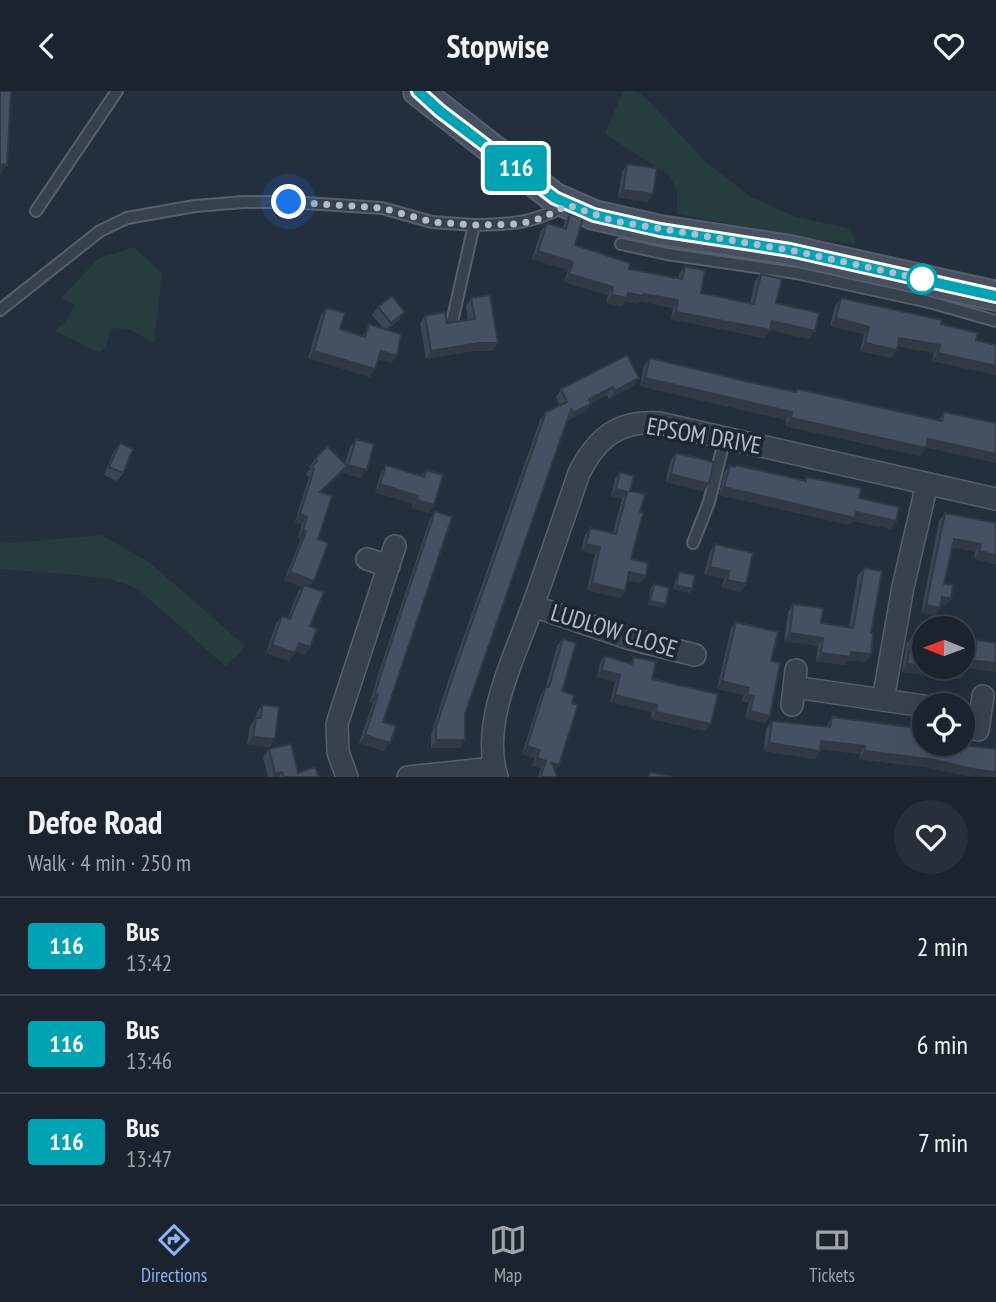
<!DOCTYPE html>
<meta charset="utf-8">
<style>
body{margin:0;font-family:"PT Sans Narrow",sans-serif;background:#282f3a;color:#f1f3f6;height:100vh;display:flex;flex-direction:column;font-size:26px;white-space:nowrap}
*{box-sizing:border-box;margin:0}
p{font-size:23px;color:#a0a4aa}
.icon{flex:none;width:38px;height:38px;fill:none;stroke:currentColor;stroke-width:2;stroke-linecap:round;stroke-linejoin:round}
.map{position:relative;height:686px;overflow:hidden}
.drawer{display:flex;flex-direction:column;background:#1b232e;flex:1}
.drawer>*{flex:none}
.badge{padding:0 14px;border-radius:5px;font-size:24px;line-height:46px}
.needle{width:46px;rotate:271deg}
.fabs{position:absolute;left:912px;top:525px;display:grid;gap:14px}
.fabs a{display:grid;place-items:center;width:63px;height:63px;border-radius:50%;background:#1b232e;box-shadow:0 7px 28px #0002,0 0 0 2px #39404a;font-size:35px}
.you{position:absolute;width:35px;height:35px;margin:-18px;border:5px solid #fff;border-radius:50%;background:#1a73e8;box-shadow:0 0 0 10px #1a73e833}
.map>.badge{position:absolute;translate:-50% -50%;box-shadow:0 0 0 4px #fff}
.round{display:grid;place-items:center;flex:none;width:74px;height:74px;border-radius:37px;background:#282f3a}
.summary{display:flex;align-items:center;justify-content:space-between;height:119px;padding:0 28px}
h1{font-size:33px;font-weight:600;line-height:52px}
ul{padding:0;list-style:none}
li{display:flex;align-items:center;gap:21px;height:98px;padding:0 28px;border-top:2px solid #39404a}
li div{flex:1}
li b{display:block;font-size:26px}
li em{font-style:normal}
li .badge{min-width:77px;font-weight:700;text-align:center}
header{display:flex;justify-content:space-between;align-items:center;height:91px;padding:0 28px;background:#1b232e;font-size:32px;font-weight:600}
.dock{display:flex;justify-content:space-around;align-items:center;height:98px;border-top:2px solid #39404a;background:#1b232e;font-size:19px;color:#a0a4aa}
.dock a{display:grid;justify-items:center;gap:4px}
.dock .on{color:#8ab4f8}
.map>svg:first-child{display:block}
</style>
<header><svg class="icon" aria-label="back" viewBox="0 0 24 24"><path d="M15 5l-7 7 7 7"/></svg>Stopwise<svg class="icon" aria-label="heart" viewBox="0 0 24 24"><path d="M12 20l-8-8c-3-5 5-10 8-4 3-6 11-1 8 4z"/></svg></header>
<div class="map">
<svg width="996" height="686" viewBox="0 0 996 686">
<rect width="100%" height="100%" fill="#242f3e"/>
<path fill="#263c3f" d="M623,0H637L642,3L706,71L751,106L796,126L847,137L854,145L855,154L801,146L677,123V101L670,85L605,43Z
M134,156L162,182L154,252L129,238L114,237L109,242L106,257L99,261C83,256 71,246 55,240L65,231L75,214L61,207L99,167Z
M102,444L150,472L245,555L239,563L225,575L138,498L111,488L66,483L0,478V451L12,452Z"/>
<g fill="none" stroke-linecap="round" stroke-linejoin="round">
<defs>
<path id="lane" d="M36,120L117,0
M621,153L667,163L796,182L929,211L996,230
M0,219L100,140L127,127L195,115L244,111H289L382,117L432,131L474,134
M452,231L474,134C513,133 530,133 565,115
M693,452L709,411L725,346"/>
<path id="street" d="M367,468L389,475
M533,515L627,547L695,564
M794,596L924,615
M883,609L903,496L927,393
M792,614L796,579
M978,639L983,605
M347,686L338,661L337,633L395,455
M408,686L494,677
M497,686C480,630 515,566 533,514C549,470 564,426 579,382C597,347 618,329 659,332L996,408"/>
<path id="secondary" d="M418,0L555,107L594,124L660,139L790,159L996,205"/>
</defs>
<use href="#lane" stroke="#565f6c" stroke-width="14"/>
<use href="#street" stroke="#565f6c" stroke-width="24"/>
<use href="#secondary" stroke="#565f6c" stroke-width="32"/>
<use href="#lane" stroke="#38414e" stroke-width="10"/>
<use href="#street" stroke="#38414e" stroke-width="21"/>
<use href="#secondary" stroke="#465061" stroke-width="28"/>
</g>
<path fill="#3b4654" d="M627,73L648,111L618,106L622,81Z
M570,123L575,154L629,178L678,188L679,183L685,175L701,202L750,212L755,190L761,183L776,212L815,240L809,248L770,239L764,247L671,228L673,217L639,210L638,213L625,210L622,215L606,212L608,204L564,191L568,179L532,168L541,140L547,132L563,137L565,130Z
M471,207L498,252L492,260H473L426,268L420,232L425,225L447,232L468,229L466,215Z
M841,207L941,233L976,249L996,254V284L932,270L934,262L897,255L891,267L860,260L864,243L830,235L835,215Z
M378,216L405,221L399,229L387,239L397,265L391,272L378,268L370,286L308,267L321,224L326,217L340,238L363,245L369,233L384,238L372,224Z
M650,267L749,291L795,301L797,298L939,330L944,321L996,332L926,356L920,365L785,335L786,329L640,295L644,275Z
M639,287L633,295L609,308L607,304L591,312L586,320L567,330L465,623L460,657H431V644L448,590L540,329L546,321L560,315L556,306L561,298Z
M356,348L361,387L343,382L344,379L322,401L318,448L310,496V556L305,564L296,560L289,570L266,562L276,533L282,525L288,527L298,501L302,496L284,489L301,448L298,447L302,433L295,431L309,386L306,383L311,377L309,376L315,368L345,373L350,356Z
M120,352L123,382L117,390L104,384L114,360Z
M676,362L704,400L665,391L671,369Z
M386,374L421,385L426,379L434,414L429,422L412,417L413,413L375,401L381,382Z
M730,374L734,375L736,374L804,389L806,386L859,407L891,438L853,430L850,434L719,404L724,382Z
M620,381L640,421L631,468L646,485L641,492L627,489L625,500L620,507L587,499L595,463L581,460L585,444L590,437L613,442L622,408L611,405L615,388Z
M435,420L383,631L384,660L359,652L373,612L370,611L379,581L430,428Z
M945,422L996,432V473L974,468L975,461L952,456L944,493L951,508L945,515L941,514L935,525L921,522L939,430Z
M715,453L746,493L740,501L722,496L724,488L704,483L710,461Z
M864,477L871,542V563L866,571L849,569L845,574L816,570L818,555L784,550L788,521L793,513L821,532L849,536L858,484Z
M679,481L690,502L673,498L677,484Z
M654,493L663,517L648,513L651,497Z
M736,531L771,570L765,632L745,627L749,612L742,610L744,604L717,598L731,538Z
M919,541L924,576L973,554L977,549L996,552V581L967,577L961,588L902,581L906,553L912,545L915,546Z
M563,548L562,600L572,612L559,674L555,680L557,686H538L541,677L532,675L535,667L522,663L541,603L546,595L557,555Z
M605,565L630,572L634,566L652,588L706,640L651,628L652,621L610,611L615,591L597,586L600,572Z
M262,614L275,648L270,656L247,653L250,635L256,627L257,621Z
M832,626L924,653L967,685L931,677L859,668L860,663L820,658L815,668L764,660L766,638L772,630L826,636Z
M269,658L298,682L319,686H268L263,666Z"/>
<path fill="#303945" d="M0,73L7,74L0,84Z
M623,99L653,103L648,111L618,106Z
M538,160L573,171L568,179L532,168Z
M569,183L613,196L608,204L564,191Z
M628,202L644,203L678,209L673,217L639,210L638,213L625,210L622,215L606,212L612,204Z
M405,221L399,229L385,240L391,232Z
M676,221L770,239L764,247L671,228Z
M836,227L869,236L864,243L830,235Z
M772,230L815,240L809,248L766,238Z
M899,247L940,254L934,262L894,255Z
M479,252H498L492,260H473L426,268L431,260Z
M865,252L897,259L891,267L860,260Z
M314,260L375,278L370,286L308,267Z
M381,260L397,265L391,272L376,267Z
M938,262L996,275V284L932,270Z
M639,287L633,295L609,308L615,300Z
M645,287L792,321L786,329L640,295Z
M613,296L607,304L584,316L589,308Z
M591,313L586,320L567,330L573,322Z
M791,327L926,357L920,365L785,335Z
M928,348L996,363V372L922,356Z
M348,374L367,379L361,387L343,382Z
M347,375L341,383L314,409L320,401Z
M671,383L709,393L704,400L665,391Z
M380,393L418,405L413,413L375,401Z
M724,396L856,421L896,430L891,438L853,430L850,434L719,404Z
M616,398L627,401L622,408L611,405Z
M417,409L434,414L429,422L412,417Z
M300,423L307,426L302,433L295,431Z
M303,439L306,440L301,448L298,447Z
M954,448L981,453L975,461L948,455Z
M586,453L600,456L595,463L581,460Z
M979,460L996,464V473L974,468Z
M710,476L729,480L724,488L704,483Z
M290,481L314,490L308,498L284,489Z
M629,481L646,485L641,492L624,488Z
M727,489L746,493L740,501L722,496Z
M592,492L625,500L620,507L587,499Z
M676,494L692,498L690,502L673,498Z
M942,506L951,508L945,515L937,514Z
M650,510L666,513L663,517L648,513Z
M926,514L940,517L935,525L921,522Z
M790,542L823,547L818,555L784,550Z
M299,552L310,556L305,564L293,559Z
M272,554L295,562L289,570L266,562Z
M851,561L871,563L866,571L849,569L845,574L816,570L821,562Z
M968,569L996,572V581L962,576Z
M907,573L924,576L966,580L961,588L902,581Z
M602,579L620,584L615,591L597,586Z
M722,590L749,597L744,604L717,598Z
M375,603L378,604L373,612L370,611Z
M747,603L754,605L749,612L742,610Z
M615,604L657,614L652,621L610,611Z
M750,620L770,625L765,632L745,627Z
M656,621L711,633L706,640L651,628Z
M365,644L390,652L384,660L359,652Z
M253,646L275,648L270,656L247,653Z
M436,649H465L460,657H431Z
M821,650L865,655L860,663L816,658Z
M769,652L820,660L815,668L764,660Z
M527,655L540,659L535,667L522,663Z
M865,660L936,669L996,681V686L967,685L931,677L859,668Z
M537,667L546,670L541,677L532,675Z
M552,672L559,674L554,682Z
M282,681L279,686H273L275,683Z"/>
<path fill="#455162" stroke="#303945" stroke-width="2" d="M0,0H11L7,74L0,73Z
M627,73L657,77L653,103L623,99Z
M570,123L583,127L575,154L630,172L629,178L682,188L685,175L705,179L701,202L754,213L761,183L782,188L776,212L819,222L815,240L772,230L770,239L676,221L678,209L644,203L643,205L628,202L627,207L612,204L613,196L569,183L573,171L538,160L547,132L566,138Z
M490,204L498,252H479L431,260L425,225L445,221L447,232L475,228L471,207Z
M392,205L405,221L391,232L378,216Z
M841,207L942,229L941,233L978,242L976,249L996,254V275L938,262L940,254L899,247L897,259L865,252L869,236L836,227Z
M326,217L345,222L340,238L365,246L369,233L401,243L397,265L381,260L375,278L314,260Z
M627,264L639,287L615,300L613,296L589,308L591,313L573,322L571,318L465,623V649H436V636L454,582L546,321L567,311L561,298Z
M650,267L749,291L796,301L797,298L942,330L944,321L996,332V363L928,348L926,357L791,327L792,321L645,287Z
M356,348L374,353L367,379L348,374Z
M120,352L133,358L123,382L109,376Z
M327,355L347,375L320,401L332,405L318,448L328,452L314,490L290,481L306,440L303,439L307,426L300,423L314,378L312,375L317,370L315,368Z
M676,362L714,371L709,393L671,383Z
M386,374L424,386L426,379L443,384L434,414L417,409L418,405L380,393Z
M730,374L735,376L736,374L806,390V386L861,397L859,407L899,416L896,430L856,421L855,427L724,396Z
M620,381L634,385L630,400L645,403L640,421L643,422L631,468L648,472L646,485L629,481L625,500L592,492L600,456L586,453L590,437L616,443L627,401L616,398Z
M435,420L452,426L383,631L396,635L390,652L365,644L378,604L375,603L384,573Z
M945,422L996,432V464L979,460L981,453L954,448L944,493L953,494L951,508L942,506L940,517L926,514Z
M715,453L753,462L746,493L727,489L729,480L710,476Z
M864,477L882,480L871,542H873L871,563L851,561V566L821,562L823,547L790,542L793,513L823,517L821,532L853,537Z
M679,481L695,484L692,498L676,494Z
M654,493L669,497L666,513L650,510Z
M304,494L324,501L310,535L317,538L310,556L299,552L295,562L272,554L282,525L290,528Z
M736,531L778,541L771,570L780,572L770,625L750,620L754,605L747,603L749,597L722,590Z
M919,541H924V575L907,573L912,545L918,547Z
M563,548L576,552L562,600L574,604L572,612L578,614L559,674L552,672L557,686H542L541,684L546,670L537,667L540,659L527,655L546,595L549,596Z
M977,549L996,552V572L968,569L966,580L929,576H962V553L976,555Z
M605,565L632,573L634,566L656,571L652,588L718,603L711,633L656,621L657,614L615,604L620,584L602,579Z
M262,614L279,616L275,648L253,646L256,627H261Z
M832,626L924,638V653H954L996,658V681L972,678L936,669L865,660V655L821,650L820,660L769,652L772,630L830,636Z
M291,653L298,682L315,676L319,686H284L282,681L275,683L269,658Z
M650,681L672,686H649Z"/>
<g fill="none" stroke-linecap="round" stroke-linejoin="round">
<defs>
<path id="line" d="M418,0L440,20L555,107L594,124L660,139L790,159L996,205"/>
</defs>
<use href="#line" stroke="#fff" stroke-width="16"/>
<use href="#line" stroke="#00a3b4" stroke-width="10"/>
<path stroke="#b4bcc9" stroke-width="7" stroke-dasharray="0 12.6" d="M289,111L382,117L432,131L474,134L519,133L542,127L568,114L614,130L790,159L930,190L922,188"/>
</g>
<circle fill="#fff" stroke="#00a3b4" stroke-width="3.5" cx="922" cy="188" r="14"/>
<g text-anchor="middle" stroke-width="7" stroke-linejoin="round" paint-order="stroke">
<g font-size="24" fill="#b4bcc9" stroke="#1d2633">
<text transform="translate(704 345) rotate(10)" y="8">EPSOM DRIVE</text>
<text transform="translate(614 540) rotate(17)" y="8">LUDLOW CLOSE</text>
</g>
</g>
</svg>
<div class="fabs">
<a><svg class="needle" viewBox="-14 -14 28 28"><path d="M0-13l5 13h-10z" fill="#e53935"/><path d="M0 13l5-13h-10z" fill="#a0a4aa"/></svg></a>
<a><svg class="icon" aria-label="locate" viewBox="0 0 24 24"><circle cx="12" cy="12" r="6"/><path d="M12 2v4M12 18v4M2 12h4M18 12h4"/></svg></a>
</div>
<div class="you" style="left:289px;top:111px"></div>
<b class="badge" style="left:516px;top:77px;background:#00a3b4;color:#fff">116</b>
</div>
<section class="drawer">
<div class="summary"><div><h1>Defoe Road</h1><p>Walk · 4 min · 250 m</p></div><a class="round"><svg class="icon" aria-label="heart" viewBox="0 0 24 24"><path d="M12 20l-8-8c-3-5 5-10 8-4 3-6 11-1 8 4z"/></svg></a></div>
<ul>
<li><span class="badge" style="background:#00a3b4;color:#fff">116</span><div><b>Bus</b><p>13:42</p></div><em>2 min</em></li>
<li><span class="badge" style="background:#00a3b4;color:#fff">116</span><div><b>Bus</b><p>13:46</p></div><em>6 min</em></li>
<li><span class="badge" style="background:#00a3b4;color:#fff">116</span><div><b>Bus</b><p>13:47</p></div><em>7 min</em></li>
</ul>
</section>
<nav class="dock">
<a class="on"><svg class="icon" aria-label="directions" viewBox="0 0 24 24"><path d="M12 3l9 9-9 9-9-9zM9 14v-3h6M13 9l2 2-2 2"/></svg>Directions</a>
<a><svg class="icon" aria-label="map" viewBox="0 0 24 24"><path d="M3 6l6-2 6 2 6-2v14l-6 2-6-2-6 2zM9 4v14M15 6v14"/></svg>Map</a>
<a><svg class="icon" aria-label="tickets" viewBox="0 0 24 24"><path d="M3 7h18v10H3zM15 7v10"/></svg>Tickets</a>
</nav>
